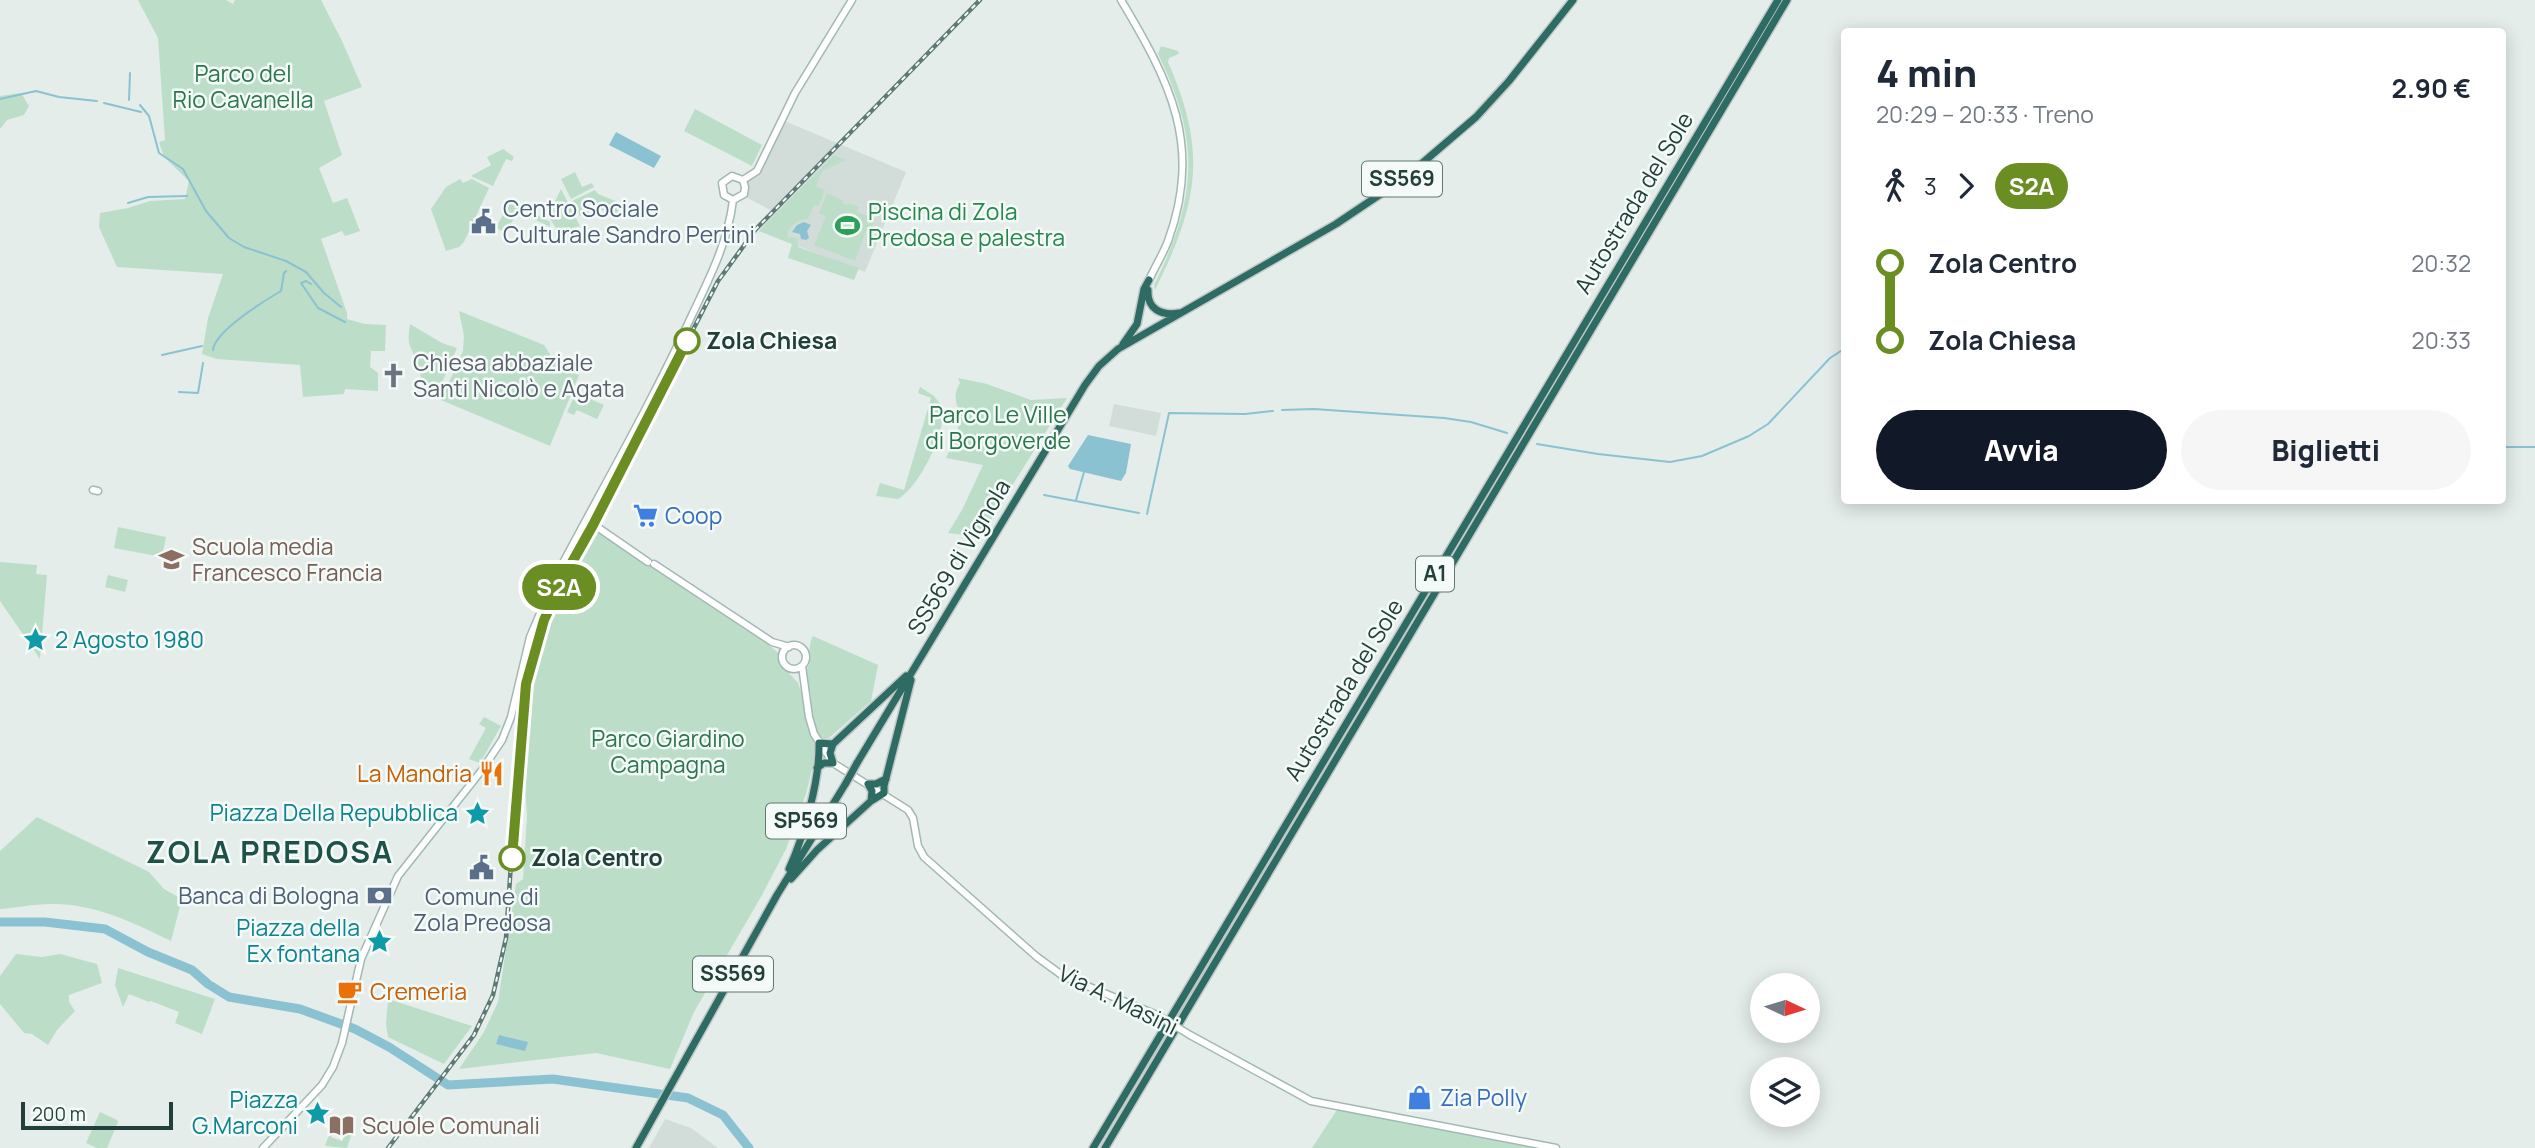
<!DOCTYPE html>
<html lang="it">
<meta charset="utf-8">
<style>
body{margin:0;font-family:Manrope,sans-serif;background:#f6f6f7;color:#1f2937;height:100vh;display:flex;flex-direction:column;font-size:26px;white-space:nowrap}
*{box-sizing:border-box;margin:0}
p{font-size:23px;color:#747a83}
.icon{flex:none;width:38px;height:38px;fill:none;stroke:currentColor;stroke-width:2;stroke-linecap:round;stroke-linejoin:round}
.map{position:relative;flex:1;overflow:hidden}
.side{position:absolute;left:1841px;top:28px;width:665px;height:476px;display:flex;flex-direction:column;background:#fff;border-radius:7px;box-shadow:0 4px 18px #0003}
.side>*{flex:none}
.badge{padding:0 14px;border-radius:23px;font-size:24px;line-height:46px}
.needle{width:46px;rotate:94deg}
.fabs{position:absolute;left:1750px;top:973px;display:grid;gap:14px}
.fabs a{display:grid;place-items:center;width:70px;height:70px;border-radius:50%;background:#fff;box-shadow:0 4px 18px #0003;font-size:35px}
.scale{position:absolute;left:21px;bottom:18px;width:152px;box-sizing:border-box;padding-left:7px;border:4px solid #233f3a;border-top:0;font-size:19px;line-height:24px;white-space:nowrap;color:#233f3a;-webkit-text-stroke:5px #f4faf7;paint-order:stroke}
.map>.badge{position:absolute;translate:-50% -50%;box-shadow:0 0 0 4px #fff}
.legs{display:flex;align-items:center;gap:10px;height:77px;padding:0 35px;font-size:23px}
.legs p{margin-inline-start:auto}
.overview{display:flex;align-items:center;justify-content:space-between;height:119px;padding:0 35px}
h1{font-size:38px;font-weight:800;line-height:52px}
.cta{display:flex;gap:14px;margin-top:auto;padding:14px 35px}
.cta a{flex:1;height:80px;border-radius:42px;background:#111827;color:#fff;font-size:28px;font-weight:800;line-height:80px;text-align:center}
.cta a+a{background:#f6f6f7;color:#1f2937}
ul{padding:0 35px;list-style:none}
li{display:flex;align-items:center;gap:24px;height:77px;font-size:26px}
li i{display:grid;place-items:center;width:10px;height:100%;margin:0 9px;background:currentColor}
li i::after{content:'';width:18px;height:18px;margin:-9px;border:5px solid;border-radius:50%;background:#fff}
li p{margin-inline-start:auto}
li:first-child i{background:linear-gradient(#0000 50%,currentColor 0)}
li:last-child i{background:linear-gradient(currentColor 50%,#0000 0)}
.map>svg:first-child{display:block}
</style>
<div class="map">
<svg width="2535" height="1148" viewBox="0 0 2535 1148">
<rect width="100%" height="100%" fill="#e4edea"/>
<path fill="#d2ddd9" d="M780,119L906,172L865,272L759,231L774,212L740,194Z
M1114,404L1161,413L1156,436L1109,426Z
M665,1119L691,1128L718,1148H649Z"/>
<path fill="#bcdec8" d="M138,0H226L233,4L235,0H321L342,41L362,87L324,101L342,155L319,168L333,203L347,198L360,231L345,236L342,231L321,239L347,313V319L365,324L386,325L385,351H371L370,367L378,373V391L345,389L344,394L303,397L300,365L217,359L202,354L208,318L223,274L117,267L99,227L100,213L128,208L150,201L185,199L189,181L164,157L159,142L165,140L158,38Z
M1161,46L1178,51L1179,54L1169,58L1168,62C1208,153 1198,203 1155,290L1154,285C1197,199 1201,141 1158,54Z
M21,93L29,106L24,115L7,120L0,129V96Z
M695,109L762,145L752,166L684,131Z
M503,149L514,157L512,161L506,159L493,186L471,176L491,165L487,157Z
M834,155L846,160L822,171L816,186L825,190L819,206L814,205L808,219C797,220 788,225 787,237L797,238L798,247L859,268L854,280L788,258L792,244L759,231Z
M575,172L582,187L592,183L594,187L571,199L561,179Z
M460,179L463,183L472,179L489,188L464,242L459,247L446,251L431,209L446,187Z
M561,189L580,226L566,232L556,228L548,216Z
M595,190L598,194L625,205L619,216L600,209L580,216L572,201Z
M827,193L842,200L844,204L847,205L848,203L859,207L857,212L875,219L870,232L866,231L855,261L814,245L826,216L819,213Z
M510,201L550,222V227L518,211L506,233L498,229V224Z
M459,311L544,345L557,365L579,375L550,446L441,400L463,351L464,336Z
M410,324L442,343L457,348L437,394C417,387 423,377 417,362C409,343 407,346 410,324Z
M958,378L987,384L1031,400L1067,398L980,537L948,533L962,510L983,465L946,458C951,446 958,435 959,421C960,404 950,400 960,383Z
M920,387L934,396L941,405C942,413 943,420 941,428C937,448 916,489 898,499L876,496L880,483L904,490L931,398L918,393Z
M576,393L604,405L597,419L577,410L574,415L567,412Z
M118,527L166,537L162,557L114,548Z
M596,527L694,590L696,597L768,644L778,653L780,663L798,683L819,741L806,794L786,849L762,895L694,1012L670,1069L596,1053L459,1069L484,1032L498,1002L516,884L523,879L527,816L523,755L531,685L551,622Z
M0,562L37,565L36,574L47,575L40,659L0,601Z
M108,575L128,580L125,592L105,587Z
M813,636L878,665L871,701L829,738H823L818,734L808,710L811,696L805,673C813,662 806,649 813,636Z
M484,717L501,726L480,763L469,759L486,728L479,724Z
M37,817L149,872L164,889L182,899L171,941C133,922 92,903 50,904C33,904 16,908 0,909V851Z
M16,954L42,957L60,954L97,964L102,983L69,995V1002L75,1011L57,1030L48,1045L32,1034L24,1033L0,1004V976Z
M118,968L215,999L202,1034L175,1023L179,1012L151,1001L149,1002L129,994L123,1007L115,985Z
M388,999L472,1026L444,1064L388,1037L386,1024Z
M1340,1105L1555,1148H1312Z
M100,1112L117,1120L118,1122L107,1148H97L86,1143Z
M346,1131L352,1133L347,1148L325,1146L329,1134H332L331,1137L342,1141Z"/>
<path fill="#8bc2d2" d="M616,132L661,156L654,168L609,145Z
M804,222L811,225L807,231L809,238L806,240L801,239L800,234L792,232L797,225Z
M1088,435L1131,444L1126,473L1121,481L1070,469L1068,466Z
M499,1035L528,1042L525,1051L496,1044Z"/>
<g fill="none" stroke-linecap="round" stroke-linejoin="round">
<path stroke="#8bc2d2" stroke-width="2" d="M0,99L36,91L59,97L97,101
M129,100L130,73
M104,103L141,112
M140,105L149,116L159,153L183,169L206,211L229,238L244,247L286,261L306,272L324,293L341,307
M128,203L148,197L187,196
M311,284L306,281L301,283L318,308L345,322
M213,350C215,331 264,301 281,291L284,273L286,271
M162,355L202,346
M179,392L198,393L203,363
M1282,410L1314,409L1444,418L1471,422L1507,433
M1537,444L1598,454L1670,462L1702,456L1749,436L1768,424L1830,358L1844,349
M2502,447H2535
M1044,495L1139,513
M1076,500L1084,472
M1147,514L1169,413L1245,414L1273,411"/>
<path stroke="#8bc2d2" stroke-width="9" d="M0,922H45L105,929L148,952L192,970L208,984L229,997L300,1009L355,1029L389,1047L448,1085L553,1079L688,1098L723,1115L749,1148"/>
<defs>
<path id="secondary" d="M1121,0C1170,82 1203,145 1168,241C1163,254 1155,267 1149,280
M743,180L757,171L795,93L852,0
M733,200L724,195L722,183L732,176L743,180
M733,200L744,194L745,187L743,180
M93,490L98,491
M587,520L648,562
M654,564L772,642L789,647
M782 657a12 12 0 1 1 24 0a12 12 0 1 1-24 0Z
M802,666L809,717L814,734L833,763L908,810L913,818L918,846L924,857L1037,957L1063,976L1157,1015
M1190,1035L1311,1101L1556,1148
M263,1148L322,1085L333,1067L342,1043L361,959L398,876L482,770L502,740L511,717L530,637L556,576C602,489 651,404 692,315C710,277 728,242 733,200"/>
<path id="highway" d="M1148,290C1147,309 1161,316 1179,313
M1123,344L1137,324L1144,289L1149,280
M857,763L1085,385L1099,366L1118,349L1336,224L1406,177L1476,117L1509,81L1573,0
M817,768L824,763H833L830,753L833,744L906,676
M871,801L884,793V786L911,680
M789,869C804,836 820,780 819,743L833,744
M791,879L817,850L871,801L872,791L868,784H876L886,779
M636,1148L777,895L846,783
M1093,1148L1778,0
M1105,1148L1787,0"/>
</defs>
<use href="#secondary" stroke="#a2b9b3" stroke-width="9"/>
<use href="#highway" stroke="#c1c9c8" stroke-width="10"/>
<use href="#secondary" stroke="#fff" stroke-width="6"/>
<use href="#highway" stroke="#2e6c63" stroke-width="7"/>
<defs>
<path id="rail" d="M388,1148L474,1035L493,995L506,938L518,758L526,684L544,620L566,573L593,525L718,281L756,229L980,0"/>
</defs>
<use href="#rail" stroke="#5d7a75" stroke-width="4.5"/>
<use href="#rail" stroke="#f4faf7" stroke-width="2" stroke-dasharray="5" stroke-linecap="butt"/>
<defs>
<path id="secondary-bridge" d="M1157,1015L1190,1035"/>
<path id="highway-bridge" d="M846,783L857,763"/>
</defs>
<use href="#secondary-bridge" stroke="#a2b9b3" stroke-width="9" stroke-linecap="butt"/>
<use href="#highway-bridge" stroke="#c1c9c8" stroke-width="10" stroke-linecap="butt"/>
<use href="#secondary-bridge" stroke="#fff" stroke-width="6"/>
<use href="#highway-bridge" stroke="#2e6c63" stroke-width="7"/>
</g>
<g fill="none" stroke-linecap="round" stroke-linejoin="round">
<defs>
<path id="line-1" d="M512,858L526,684L544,620L566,573L593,525L687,341"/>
</defs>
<use href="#line-1" stroke="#fff" stroke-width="16"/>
<use href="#line-1" stroke="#6b8e23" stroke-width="10"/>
</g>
<defs>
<symbol id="civic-bare" viewBox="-9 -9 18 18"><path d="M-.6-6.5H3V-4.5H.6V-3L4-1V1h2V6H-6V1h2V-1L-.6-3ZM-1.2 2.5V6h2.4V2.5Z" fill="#5c6f8a" stroke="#f4faf7" stroke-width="2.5" paint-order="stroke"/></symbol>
<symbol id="stadium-bare" viewBox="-9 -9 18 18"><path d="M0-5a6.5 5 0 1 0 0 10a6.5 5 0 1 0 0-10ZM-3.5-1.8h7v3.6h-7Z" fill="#2e9e5b" stroke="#f4faf7" stroke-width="2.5" paint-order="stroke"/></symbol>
<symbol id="church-bare" viewBox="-9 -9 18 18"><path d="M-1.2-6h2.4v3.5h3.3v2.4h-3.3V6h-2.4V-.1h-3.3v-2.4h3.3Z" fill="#6b7280" stroke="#f4faf7" stroke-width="2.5" paint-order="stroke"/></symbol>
<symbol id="supermarket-bare" viewBox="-9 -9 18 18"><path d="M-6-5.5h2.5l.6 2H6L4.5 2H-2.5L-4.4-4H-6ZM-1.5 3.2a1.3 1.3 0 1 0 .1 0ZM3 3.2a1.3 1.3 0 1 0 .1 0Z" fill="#3f7fe0" stroke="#f4faf7" stroke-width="2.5" paint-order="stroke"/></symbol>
<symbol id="school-bare" viewBox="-9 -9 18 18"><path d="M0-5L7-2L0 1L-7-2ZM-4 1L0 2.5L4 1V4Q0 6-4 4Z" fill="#8d6e63" stroke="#f4faf7" stroke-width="2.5" paint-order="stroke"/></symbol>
<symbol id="sight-bare" viewBox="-9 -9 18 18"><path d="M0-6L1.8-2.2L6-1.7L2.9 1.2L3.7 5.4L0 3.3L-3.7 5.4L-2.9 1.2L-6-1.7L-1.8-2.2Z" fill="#0f9aa8" stroke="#f4faf7" stroke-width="2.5" paint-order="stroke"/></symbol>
<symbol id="restaurant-bare" viewBox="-9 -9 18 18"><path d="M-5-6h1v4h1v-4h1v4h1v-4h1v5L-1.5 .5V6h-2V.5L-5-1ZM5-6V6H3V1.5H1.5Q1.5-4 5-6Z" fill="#e8710a" stroke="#f4faf7" stroke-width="2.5" paint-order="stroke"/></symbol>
<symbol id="bank-bare" viewBox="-9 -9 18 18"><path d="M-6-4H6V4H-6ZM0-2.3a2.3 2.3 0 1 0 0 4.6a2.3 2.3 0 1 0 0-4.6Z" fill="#5c6f8a" stroke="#f4faf7" stroke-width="2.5" paint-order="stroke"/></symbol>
<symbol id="cafe-bare" viewBox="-9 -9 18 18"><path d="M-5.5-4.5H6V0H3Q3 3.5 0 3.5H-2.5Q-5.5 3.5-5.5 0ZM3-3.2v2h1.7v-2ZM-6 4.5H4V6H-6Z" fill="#e8710a" stroke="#f4faf7" stroke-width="2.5" paint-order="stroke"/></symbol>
<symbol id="shop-bare" viewBox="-9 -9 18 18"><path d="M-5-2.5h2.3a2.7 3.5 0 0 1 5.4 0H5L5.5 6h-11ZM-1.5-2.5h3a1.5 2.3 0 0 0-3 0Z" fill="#3f7fe0" stroke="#f4faf7" stroke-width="2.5" paint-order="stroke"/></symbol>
<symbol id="library-bare" viewBox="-9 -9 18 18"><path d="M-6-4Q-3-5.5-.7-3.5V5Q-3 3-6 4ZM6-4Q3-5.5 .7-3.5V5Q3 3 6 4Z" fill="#8d6e63" stroke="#f4faf7" stroke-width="2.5" paint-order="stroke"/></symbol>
</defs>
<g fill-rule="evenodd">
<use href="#civic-bare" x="466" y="204" width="35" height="35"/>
<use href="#stadium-bare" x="830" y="208" width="35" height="35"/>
<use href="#church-bare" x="376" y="358" width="35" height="35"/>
<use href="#supermarket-bare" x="628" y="498" width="35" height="35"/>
<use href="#school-bare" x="154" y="542" width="35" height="35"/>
<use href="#sight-bare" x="18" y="622" width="35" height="35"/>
<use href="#restaurant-bare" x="474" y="756" width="35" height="35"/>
<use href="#sight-bare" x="460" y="796" width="35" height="35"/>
<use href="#civic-bare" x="464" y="850" width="35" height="35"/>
<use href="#bank-bare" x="362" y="878" width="35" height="35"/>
<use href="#sight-bare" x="362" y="924" width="35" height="35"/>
<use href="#cafe-bare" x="332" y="974" width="35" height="35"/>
<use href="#shop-bare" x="1402" y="1080" width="35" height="35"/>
<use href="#sight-bare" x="300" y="1096" width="35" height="35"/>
<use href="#library-bare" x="324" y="1108" width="35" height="35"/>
</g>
<g fill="#fff" stroke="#6b8e23" stroke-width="3.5">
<circle cx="687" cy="341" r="12"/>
<circle cx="512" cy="858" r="12"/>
</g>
<g text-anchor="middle" stroke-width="5" stroke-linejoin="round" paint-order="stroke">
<g fill="#f4faf7" stroke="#627773" stroke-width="2">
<rect x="1362" y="161.5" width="80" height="35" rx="5"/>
<rect x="1416" y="556.5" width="38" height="35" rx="5"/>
<rect x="766" y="803.5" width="80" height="35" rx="5"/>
<rect x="693" y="956.5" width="80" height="35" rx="5"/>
</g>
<g font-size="21" font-weight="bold" fill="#233f3a">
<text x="1402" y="186">SS569</text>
<text x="1435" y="581">A1</text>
<text x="806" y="828">SP569</text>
<text x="733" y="981">SS569</text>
</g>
<g font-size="23" fill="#2c764e" stroke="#f4faf7">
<text x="243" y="82">Parco del<tspan x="243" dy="26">Rio Cavanella</tspan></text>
<text x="998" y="423">Parco Le Ville<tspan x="998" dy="26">di Borgoverde</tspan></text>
<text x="668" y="747">Parco Giardino<tspan x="668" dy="26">Campagna</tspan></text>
</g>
<g font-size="23" fill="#233f3a" stroke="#f4faf7">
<text transform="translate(1634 203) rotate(-59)" y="8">Autostrada del Sole</text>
<text transform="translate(959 557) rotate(-59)" y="8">SS569 di Vignola</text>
<text transform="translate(1344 690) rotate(-59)" y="8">Autostrada del Sole</text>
<text transform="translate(1118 1000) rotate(26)" y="8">Via A. Masini</text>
</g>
<g font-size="23" fill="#4e5e75" stroke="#f4faf7" text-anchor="start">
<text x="503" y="217">Centro Sociale<tspan x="503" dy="26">Culturale Sandro Pertini</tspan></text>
<text x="359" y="904" text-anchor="end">Banca di Bologna</text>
<text x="482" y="905" text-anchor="middle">Comune di<tspan x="482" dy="26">Zola Predosa</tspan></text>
</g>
<g font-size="23" fill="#27864d" stroke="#f4faf7" text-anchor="start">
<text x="868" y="220">Piscina di Zola<tspan x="868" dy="26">Predosa e palestra</tspan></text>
</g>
<g font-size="23" font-weight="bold" fill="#233f3a" stroke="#f4faf7" text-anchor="start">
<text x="706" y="349">Zola Chiesa</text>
<text x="531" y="866">Zola Centro</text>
</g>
<g font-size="23" fill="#5b616d" stroke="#f4faf7" text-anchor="start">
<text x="413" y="371">Chiesa abbaziale<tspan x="413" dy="26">Santi Nicolò e Agata</tspan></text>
</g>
<g font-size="23" fill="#366cbe" stroke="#f4faf7" text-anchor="start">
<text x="665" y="524">Coop</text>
<text x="1440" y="1106">Zia Polly</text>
</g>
<g font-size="23" fill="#785e54" stroke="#f4faf7" text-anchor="start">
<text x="192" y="555">Scuola media<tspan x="192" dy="26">Francesco Francia</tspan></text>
<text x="362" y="1134">Scuole Comunali</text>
</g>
<g font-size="23" fill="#0d838f" stroke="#f4faf7" text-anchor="end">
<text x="55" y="648" text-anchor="start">2 Agosto 1980</text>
<text x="458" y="821">Piazza Della Repubblica</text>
<text x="360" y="936">Piazza della<tspan x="360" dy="26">Ex fontana</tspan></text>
<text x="298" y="1108">Piazza<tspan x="298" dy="26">G.Marconi</tspan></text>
</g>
<g font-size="23" fill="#c56008" stroke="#f4faf7" text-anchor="end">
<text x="472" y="782">La Mandria</text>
<text x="370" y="1000" text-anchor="start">Cremeria</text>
</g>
<g font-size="30" font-weight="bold" letter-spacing="2" fill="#1e5249" stroke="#f4faf7">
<text x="270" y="863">ZOLA PREDOSA</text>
</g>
</g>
</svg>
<div class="fabs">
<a><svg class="needle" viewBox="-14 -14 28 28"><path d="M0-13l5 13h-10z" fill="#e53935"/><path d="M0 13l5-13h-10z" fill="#747a83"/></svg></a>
<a><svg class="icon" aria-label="layers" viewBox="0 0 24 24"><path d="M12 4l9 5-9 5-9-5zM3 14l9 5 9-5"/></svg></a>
</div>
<div class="scale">200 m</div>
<b class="badge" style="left:559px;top:587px;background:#6b8e23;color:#fff">S2A</b>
<section class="side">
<div class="overview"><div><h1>4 min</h1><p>20:29 – 20:33 · Treno</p></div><b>2.90 €</b></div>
<div class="legs"><svg class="icon" aria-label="walk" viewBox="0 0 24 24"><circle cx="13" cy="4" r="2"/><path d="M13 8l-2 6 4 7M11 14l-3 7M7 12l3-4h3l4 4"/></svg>3<svg class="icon" aria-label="forward" viewBox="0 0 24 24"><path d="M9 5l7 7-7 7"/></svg><b class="badge" style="background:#6b8e23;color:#fff">S2A</b></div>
<ul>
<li><i style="color:#6b8e23"></i><b>Zola Centro</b><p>20:32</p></li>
<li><i style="color:#6b8e23"></i><b>Zola Chiesa</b><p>20:33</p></li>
</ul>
<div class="cta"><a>Avvia</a><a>Biglietti</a></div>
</section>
</div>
